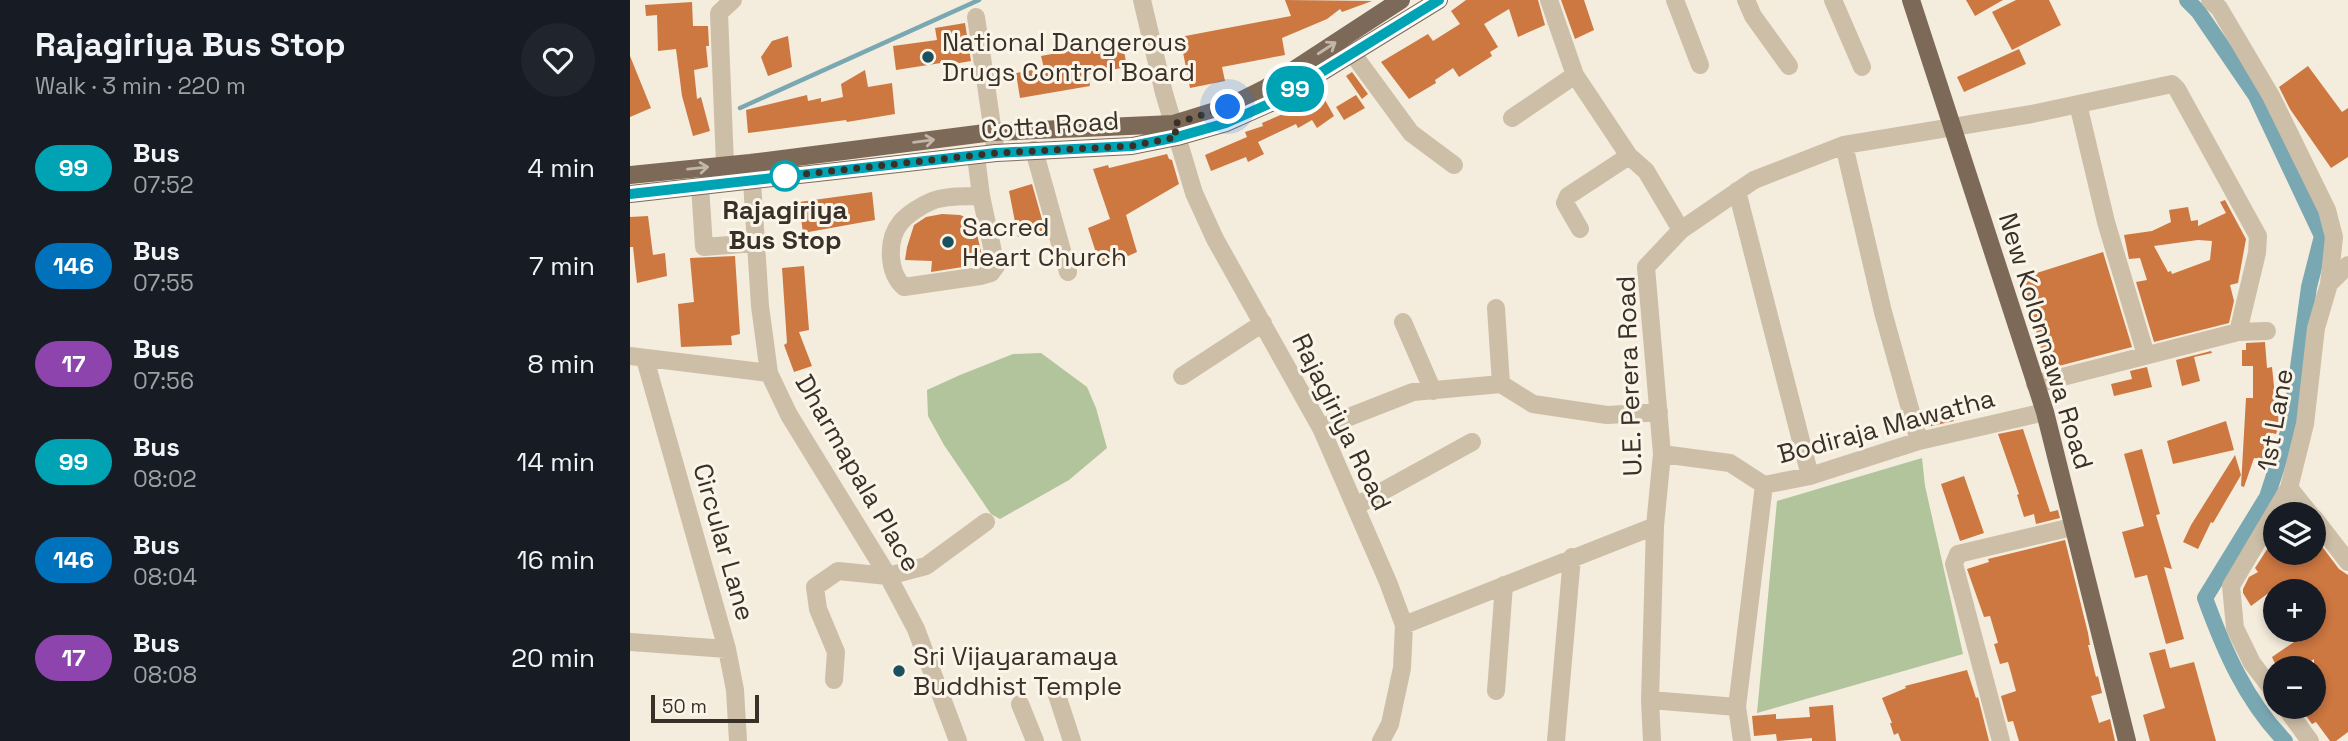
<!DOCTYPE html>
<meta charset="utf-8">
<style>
body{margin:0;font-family:"Space Grotesk",sans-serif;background:#20242c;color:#f1f3f6;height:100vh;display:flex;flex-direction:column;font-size:26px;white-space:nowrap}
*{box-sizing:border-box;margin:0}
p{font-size:23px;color:#9ea1a6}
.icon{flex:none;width:38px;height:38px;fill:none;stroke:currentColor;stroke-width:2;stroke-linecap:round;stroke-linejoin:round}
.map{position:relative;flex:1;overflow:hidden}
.drawer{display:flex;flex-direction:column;background:#171b24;width:630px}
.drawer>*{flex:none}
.badge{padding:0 14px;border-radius:23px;font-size:24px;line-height:46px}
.tools{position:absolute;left:1633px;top:502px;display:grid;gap:14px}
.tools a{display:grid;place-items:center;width:63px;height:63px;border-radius:50%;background:#171b24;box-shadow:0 4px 10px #0003;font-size:35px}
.scale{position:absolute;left:21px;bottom:18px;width:108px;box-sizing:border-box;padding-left:7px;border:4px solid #393028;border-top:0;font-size:19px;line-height:24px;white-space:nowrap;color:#393028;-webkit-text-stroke:5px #fbf5e9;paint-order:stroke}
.you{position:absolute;width:35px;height:35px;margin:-18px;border:5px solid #fff;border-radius:50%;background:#1a73e8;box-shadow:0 0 0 10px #1a73e833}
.map>.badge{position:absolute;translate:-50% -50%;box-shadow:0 0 0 4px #fff}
.round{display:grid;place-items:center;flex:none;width:74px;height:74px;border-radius:37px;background:#20242c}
.summary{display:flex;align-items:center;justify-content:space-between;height:119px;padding:0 35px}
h1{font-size:33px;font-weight:700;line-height:52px}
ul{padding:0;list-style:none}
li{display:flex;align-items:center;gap:21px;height:98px;padding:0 35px}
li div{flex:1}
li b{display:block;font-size:26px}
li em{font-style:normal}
li .badge{min-width:77px;font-weight:700;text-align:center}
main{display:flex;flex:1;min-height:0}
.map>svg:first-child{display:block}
</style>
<main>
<section class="drawer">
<div class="summary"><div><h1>Rajagiriya Bus Stop</h1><p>Walk · 3 min · 220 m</p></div><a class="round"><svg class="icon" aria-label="heart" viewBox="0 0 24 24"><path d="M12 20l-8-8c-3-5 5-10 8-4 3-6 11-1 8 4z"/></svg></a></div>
<ul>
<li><span class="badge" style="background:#00a3b4;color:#fff">99</span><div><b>Bus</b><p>07:52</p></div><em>4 min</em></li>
<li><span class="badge" style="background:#0072bc;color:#fff">146</span><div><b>Bus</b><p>07:55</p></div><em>7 min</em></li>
<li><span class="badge" style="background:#8e44ad;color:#fff">17</span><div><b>Bus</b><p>07:56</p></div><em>8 min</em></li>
<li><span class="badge" style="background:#00a3b4;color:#fff">99</span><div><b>Bus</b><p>08:02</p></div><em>14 min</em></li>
<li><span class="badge" style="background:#0072bc;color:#fff">146</span><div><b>Bus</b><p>08:04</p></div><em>16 min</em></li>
<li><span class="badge" style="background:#8e44ad;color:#fff">17</span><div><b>Bus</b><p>08:08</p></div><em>20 min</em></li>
</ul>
</section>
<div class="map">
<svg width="1718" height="741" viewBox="0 0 1718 741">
<rect width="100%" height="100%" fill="#f4ecdc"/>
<path fill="#b1c49b" d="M411,353L457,387L466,408L477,448L439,480L370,519L361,514L314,445L298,416L297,390L330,375L383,354Z
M1292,458L1295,486L1333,654L1127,713L1147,501Z"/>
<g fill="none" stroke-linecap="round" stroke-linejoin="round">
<path stroke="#79a8b3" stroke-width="4.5" d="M110,108L349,0"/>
<path stroke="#79a8b3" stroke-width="16" d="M1557,0L1568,11L1626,96L1692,236L1679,287L1660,426L1637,497L1575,598C1594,650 1616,701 1655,741"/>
</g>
<path fill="#cd7741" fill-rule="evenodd" d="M655,0L742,1L712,12L710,9L697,19L652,38L655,55L592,67L595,81L560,88L550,37L661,16Z
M836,0H908L915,25L888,37L879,9L854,24L868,47L860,52L862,56L829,77L823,68L805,80L806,83L779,99L751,62L798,34L803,41L830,24L821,11Z
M931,0H954L964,30L945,39Z
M1336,0H1373L1345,16Z
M1386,0H1419L1431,25L1382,50L1362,12Z
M62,2L63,26H78L79,46H76L78,67L64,70L67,99L71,97L80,131L63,136L52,96L46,49L28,51L27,15L16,16L15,5Z
M335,23L341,61L312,66L311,63L266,70L263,46L307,40L305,28Z
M158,36L162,67L138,76L131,57L142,41Z
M493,46L497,67L458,74L460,86L390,98L386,73L414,68L411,56L454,48L455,52Z
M1389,49L1396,64L1334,92L1327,77Z
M0,56L21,108L0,117Z
M1678,66L1712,112L1718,108V157L1701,168L1660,109L1649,87Z
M235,70L238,87L262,83L265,114L217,122L216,120L118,133L116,110L177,95L178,101L191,98V102L213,97L211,84Z
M722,72L738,94L732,99L716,76Z
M691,93L704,116L687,128L682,120L668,128L666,124L628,142L634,154L618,162L616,157L581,171L575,155L617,137L615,132L633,126L632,123L669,107L670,109Z
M726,95L735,108L714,120L706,107Z
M537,154L539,159L542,160L549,184L496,215L507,252L471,268L458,228L480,219L463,169L478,165L479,168Z
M402,184L415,230L388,237L379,191Z
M242,192L245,220L173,233L169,202Z
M1595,200L1616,239L1608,283L1600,285L1604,301L1599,323L1524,342L1506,282L1517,280L1510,258L1499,259L1494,235L1522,231L1541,222L1539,210L1558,207L1561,221L1568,220V226L1596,213L1590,202ZM1568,240L1582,241L1580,260L1542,274L1541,271L1538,272L1524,246Z
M312,214L330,215L344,221L352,256L338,258L339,266L301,272L302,261L275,260L277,247L284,225L296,217Z
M18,216L23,255L35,253L37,276L7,283L3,247H0V217Z
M1473,252L1502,347L1417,369L1391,278Z
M105,256L110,334L101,336L102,345L51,347L48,304L64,302L60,258Z
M174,266L179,330L169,332L182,366L164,372L154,345L157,343L152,268Z
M1635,342L1637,368L1642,367L1645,396H1649L1648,428L1646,434L1642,433L1636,460L1624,458L1614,487L1611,486L1616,398H1623V366H1612V350H1616V343Z
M1581,351L1582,353L1564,357L1570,381L1552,386L1546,360Z
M1517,367L1522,387L1484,396L1481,384L1502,379L1500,371Z
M1319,404L1324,421L1297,427L1293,412Z
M1596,421L1604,450L1543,464L1537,441Z
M1393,429L1420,512L1428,510L1430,518L1406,524L1404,514L1394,517L1387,495L1389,494L1368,434Z
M1512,449L1530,514L1526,515L1542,569L1534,567L1554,639L1536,644L1517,575L1505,578L1492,532L1514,526L1494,454Z
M1605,455L1611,475L1583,523L1581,522L1568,549L1553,542L1561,525Z
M1334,476L1354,533L1330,541L1311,484Z
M1684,536L1709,569L1718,575V732L1706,741H1700L1686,722L1682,724L1670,707H1684V659L1671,668H1647L1642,657L1667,640L1668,642L1684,630V592H1668L1656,580L1621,606L1613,593V589L1619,577L1628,572L1625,568L1645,537V553H1684Z
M1435,540L1458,633L1460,645H1458L1466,677L1468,676L1472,693L1461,696L1469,723L1480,719L1485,741H1389L1383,721L1378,722L1371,696L1386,691L1378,662L1370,664L1364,644L1368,643L1360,616L1354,617L1337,569L1359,562L1358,559Z
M1535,649L1540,668L1564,662L1586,741H1520L1513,715L1535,708L1519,653Z
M1337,670L1346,698L1348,697L1359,741H1271L1268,733L1264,735L1260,723H1262L1252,698L1276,688L1275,686Z
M1203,705L1206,741H1182V738L1147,741L1146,734L1124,736L1122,716L1146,714V719L1180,717L1179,707Z"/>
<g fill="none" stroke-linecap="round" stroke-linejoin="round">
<path stroke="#cdbea7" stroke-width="18" d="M512,0L534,93L564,193L585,239L691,428L758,582L774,625L772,668L760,724L751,741
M919,0L945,75L999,156L1016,171L1051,230
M1045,0L1070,65
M1116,0L1123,16L1159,66
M1203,0L1232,67
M1580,0L1589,8L1641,96L1697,210L1704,237L1699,284
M346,17L366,153
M723,54L781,133L824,165
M1448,104L1476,222L1516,355
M882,118L945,75
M1214,145L1253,312L1289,441
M404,150L438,272
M346,156L351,196L366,266L361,273L350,276L274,287C258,273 256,240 271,222C278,214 292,205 302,201C317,195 336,197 351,196
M95,165L89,13L103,0
M121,166L130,306L139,373L159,415L258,576L286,629L328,741
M70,186L74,247L125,243
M1107,191L1180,476
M950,229L935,203L938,196L999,156
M866,308L871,384
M773,322L803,391
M1608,332L1637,331
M0,356L139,373
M15,359L97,649L105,690L108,741
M552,376L633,323
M691,428L783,392L871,384L903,404L977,415L1029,412
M1032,454L1100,463L1134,485L1180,476L1289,441L1415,412
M1659,488L1680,514
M726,506L842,442
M1684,518L1718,562
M774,625L1025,526
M0,642L97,649
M204,680L206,652L188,609L185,587L208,571L258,576L296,566L356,522
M866,691L874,585
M426,692L442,741
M1645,693L1622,663L1605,628L1601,586L1659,488L1675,424L1686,328L1699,284L1718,265
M1020,700L1107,707
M390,704L405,741
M1655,707L1680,741
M926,741L942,557
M1022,741L1020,700L1025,526L1032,454L1016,267L1051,230L1124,180L1214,145L1402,114L1542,84L1547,89L1628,236L1627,253L1608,332L1405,384
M1112,741L1107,707L1134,485
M1371,741L1324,564L1328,554L1442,527"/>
<path stroke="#7c6958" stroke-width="18" d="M1281,0L1415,412L1497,741
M0,175L120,163L363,132L543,124L598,107L636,88L771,0
M0,194L366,153L502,146L547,137L596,123L643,102L809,0"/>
</g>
<defs><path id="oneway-shaft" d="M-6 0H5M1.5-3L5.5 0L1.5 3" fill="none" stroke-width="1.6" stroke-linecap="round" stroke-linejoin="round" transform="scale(1.75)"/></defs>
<g stroke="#c2b6a8">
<use href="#oneway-shaft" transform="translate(697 48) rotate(-33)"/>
<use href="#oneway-shaft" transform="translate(294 141) rotate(-7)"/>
<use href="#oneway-shaft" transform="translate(68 168) rotate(-6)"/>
</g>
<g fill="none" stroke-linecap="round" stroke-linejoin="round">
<defs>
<path id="line" d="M0,194L366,153L502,146L547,137L596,123L643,102L809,0"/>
</defs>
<use href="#line" stroke="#fff" stroke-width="16"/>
<use href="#line" stroke="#00a3b4" stroke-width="10"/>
<path stroke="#393028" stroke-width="7" stroke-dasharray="0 12.6" d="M155,176L147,177L366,153L502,146L547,137L543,124L598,107"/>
</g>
<g fill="#1b505e" stroke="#fbf5e9" stroke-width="2.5">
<circle cx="298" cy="57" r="7"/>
<circle cx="318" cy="242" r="7"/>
<circle cx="269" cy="671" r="7"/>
</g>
<circle fill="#fff" stroke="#00a3b4" stroke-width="3.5" cx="155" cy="176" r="14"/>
<g text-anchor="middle" stroke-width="6" stroke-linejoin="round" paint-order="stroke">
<g font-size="26" fill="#393028" stroke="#fbf5e9" text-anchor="start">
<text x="312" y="51">National Dangerous<tspan x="312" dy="30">Drugs Control Board</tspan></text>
<text x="332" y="236">Sacred<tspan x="332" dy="30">Heart Church</tspan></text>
<text x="283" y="665">Sri Vijayaramaya<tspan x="283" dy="30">Buddhist Temple</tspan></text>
</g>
<g font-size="26" fill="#393028" stroke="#fbf5e9">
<text transform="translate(420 125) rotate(-4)" y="9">Cotta Road</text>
<text transform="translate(1416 341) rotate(73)" y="9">New Kolonnawa Road</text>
<text transform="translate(999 376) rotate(-92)" y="9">U.E. Perera Road</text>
<text transform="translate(1645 420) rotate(-80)" y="9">1st Lane</text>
<text transform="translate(712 422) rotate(64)" y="9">Rajagiriya Road</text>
<text transform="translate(1256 426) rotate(-15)" y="9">Bodiraja Mawatha</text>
<text transform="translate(228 473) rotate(60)" y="9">Dharmapala Place</text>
<text transform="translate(94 542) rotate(74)" y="9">Circular Lane</text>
</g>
<g font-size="26" font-weight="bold" fill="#393028" stroke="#fbf5e9">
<text x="155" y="219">Rajagiriya<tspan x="155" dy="30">Bus Stop</tspan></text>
</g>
</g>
</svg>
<div class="tools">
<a><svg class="icon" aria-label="layers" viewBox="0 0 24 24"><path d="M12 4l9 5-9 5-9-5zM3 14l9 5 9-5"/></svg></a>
<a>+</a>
<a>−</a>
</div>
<div class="scale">50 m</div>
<div class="you" style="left:598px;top:107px"></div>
<b class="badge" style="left:665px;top:89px;background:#00a3b4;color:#fff">99</b>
</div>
</main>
